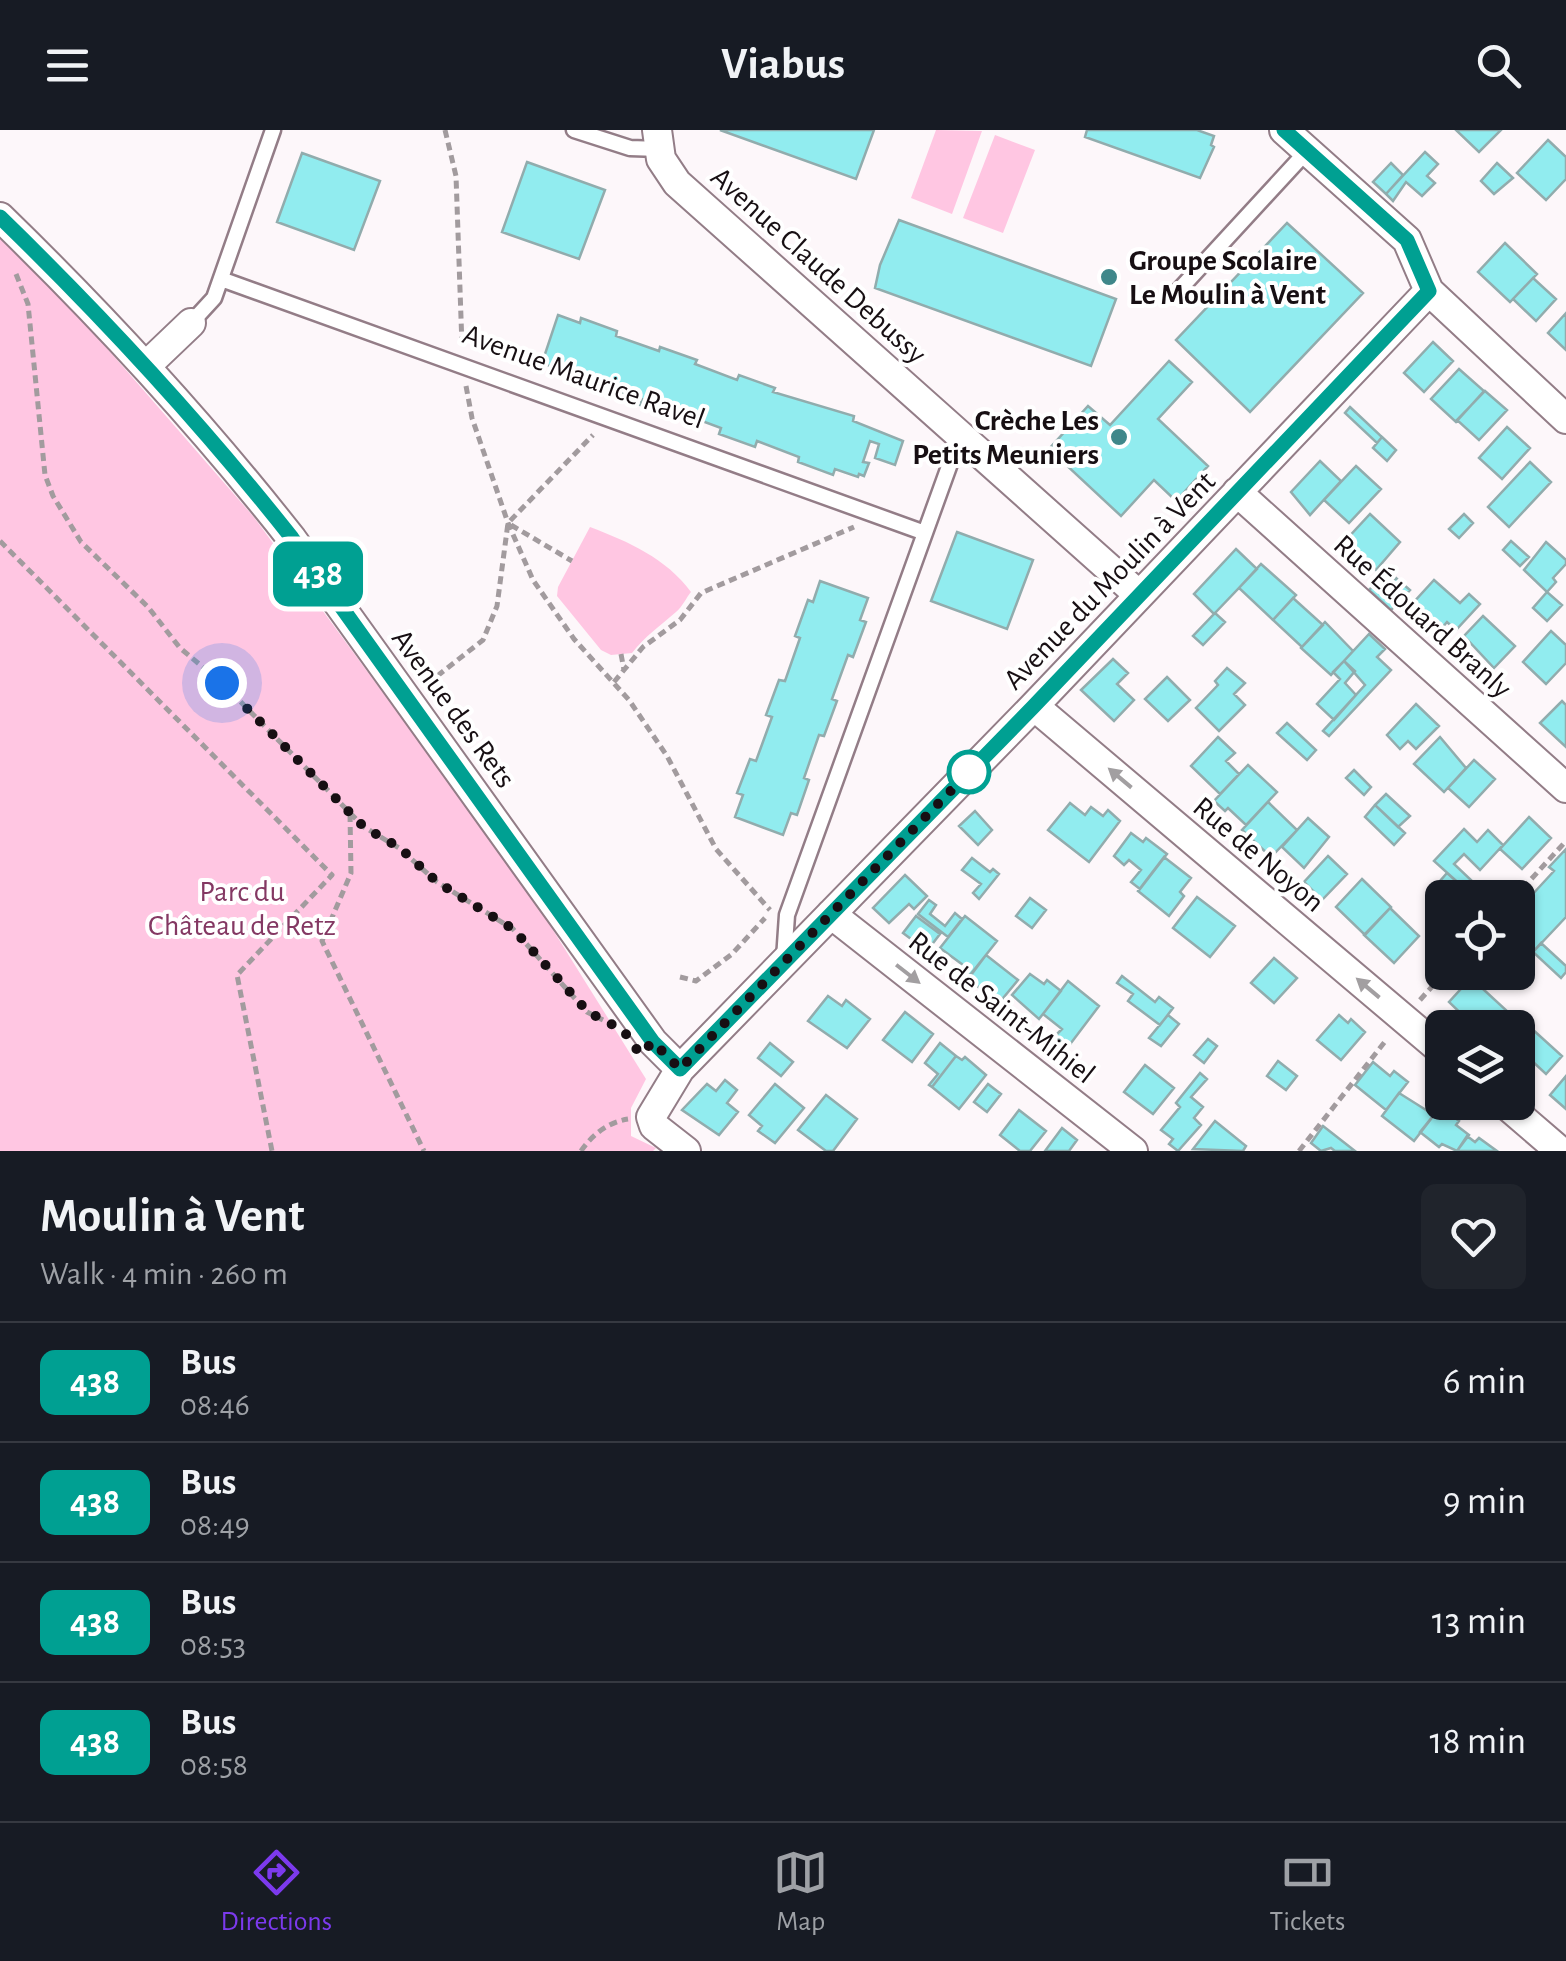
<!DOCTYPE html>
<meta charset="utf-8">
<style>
body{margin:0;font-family:"Alegreya Sans",sans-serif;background:#20242c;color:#f1f3f6;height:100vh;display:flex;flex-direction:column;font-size:38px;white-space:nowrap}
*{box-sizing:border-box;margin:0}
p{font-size:32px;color:#9ea1a6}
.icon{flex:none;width:55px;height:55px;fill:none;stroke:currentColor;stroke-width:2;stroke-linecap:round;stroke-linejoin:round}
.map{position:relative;height:1021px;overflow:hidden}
.sheet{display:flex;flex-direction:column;background:#171b24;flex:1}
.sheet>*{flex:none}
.badge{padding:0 20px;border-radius:15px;font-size:35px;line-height:65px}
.buttons{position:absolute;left:1425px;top:750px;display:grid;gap:20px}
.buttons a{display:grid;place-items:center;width:110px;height:110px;border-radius:15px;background:#171b24;box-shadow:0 2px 8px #0004;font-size:50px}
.you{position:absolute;width:50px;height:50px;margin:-25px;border:8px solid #fff;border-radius:50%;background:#1a73e8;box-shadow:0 0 0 15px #1a73e833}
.map>.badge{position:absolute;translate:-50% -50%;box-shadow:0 0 0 5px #fff}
.round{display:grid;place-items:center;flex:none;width:105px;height:105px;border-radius:15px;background:#20242c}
.head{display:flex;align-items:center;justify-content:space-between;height:170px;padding:0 40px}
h1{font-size:48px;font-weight:600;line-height:75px}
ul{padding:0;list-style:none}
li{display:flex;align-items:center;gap:30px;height:120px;padding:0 40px;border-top:2px solid #363941}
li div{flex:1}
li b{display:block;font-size:38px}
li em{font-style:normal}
li .badge{min-width:110px;font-weight:700;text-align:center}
header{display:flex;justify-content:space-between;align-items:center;height:130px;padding:0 40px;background:#171b24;font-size:45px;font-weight:600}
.tabs{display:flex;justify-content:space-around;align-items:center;height:140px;border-top:2px solid #363941;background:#171b24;font-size:28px;color:#9ea1a6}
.tabs a{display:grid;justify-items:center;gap:5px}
.tabs .active{color:#7c3aed}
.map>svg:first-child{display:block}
</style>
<header><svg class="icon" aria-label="menu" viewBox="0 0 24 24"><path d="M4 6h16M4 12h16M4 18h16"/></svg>Viabus<svg class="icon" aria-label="search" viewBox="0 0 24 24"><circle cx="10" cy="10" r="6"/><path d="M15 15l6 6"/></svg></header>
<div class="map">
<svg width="1566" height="1021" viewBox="0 0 1566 1021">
<rect width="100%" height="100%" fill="#fdf7fa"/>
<path fill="#ffc6e2" d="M936,0L982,1L952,84L911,68Z
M995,5L1035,20L1003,103L963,88Z
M0,109L52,155L253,386L528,760L646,949L631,978V1006L656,1018L653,1021H0Z
M590,397C629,412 666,428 691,462C686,468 683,476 676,482C660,496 645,506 632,523L611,525L601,520L557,466L558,457Z"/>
<path fill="#91ecef" stroke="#91acad" stroke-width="2.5" d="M720,0H874L856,49Z
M1087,0H1197L1214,6L1211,15L1214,17L1200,48L1085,7Z
M1456,0H1501L1479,22Z
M1548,10L1566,27V49L1546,70L1517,43Z
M1425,22L1438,34L1427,46L1435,53L1422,66L1406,52L1393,71L1386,64Z
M302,23L380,51L354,120L277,92Z
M527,32L605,60L579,129L502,102Z
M1391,33L1403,45L1386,64L1373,52Z
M1497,33L1513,48L1494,64L1481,51Z
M899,90L1116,169L1091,236L875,158L880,135Z
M1287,93L1363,163L1250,282L1176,210Z
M1505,113L1537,144L1510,172L1478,142Z
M1533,148L1556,169L1536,191L1513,169Z
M1566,183V220L1548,203Z
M558,185L580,193L581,188L617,201L616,206L659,221L660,217L697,230L695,234L737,250L739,245L775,258L773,262L854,286L853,291L903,311L895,335L875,328L879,314L870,311L863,332L869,333L864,346L859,344L858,347L835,339L833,345L798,332L799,327L757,311L755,317L719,304L721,298L678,282L675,288L640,275L642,269L599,254L597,260L561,247L563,241L542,233Z
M1433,212L1453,231L1424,262L1404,243Z
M1169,231L1192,252L1158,289L1208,336L1176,371L1154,350L1121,386L1049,319L1088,276L1110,295Z
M1459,239L1484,261L1456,292L1431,269Z
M1485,261L1507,280L1479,310L1457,290Z
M1350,277L1382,307L1377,313L1345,283Z
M1507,297L1530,318L1502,349L1479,328Z
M1382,307L1396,320L1387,331L1373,318Z
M1320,331L1341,351L1310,385L1291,362Z
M1530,332L1551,352L1509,397L1488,377Z
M1356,336L1381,359L1349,393L1324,370Z
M1370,384L1400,412L1376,440L1345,411Z
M1464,384L1473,393L1459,408L1449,399Z
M957,402L1033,430L1007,499L931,471Z
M1511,411L1529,427L1520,436L1503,420Z
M1546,412L1566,430V434L1553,448L1556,452L1547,462L1524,440Z
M1236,419L1257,439L1214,484L1194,464Z
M1261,434L1296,465L1273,490L1239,458Z
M1396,448L1410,460L1391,480L1369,460L1375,454L1384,462Z
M1434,450L1460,473L1469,464L1480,474L1456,500L1447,492L1441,499L1413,473Z
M820,451L868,468L860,490L866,492L853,527L848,525L832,569L837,571L824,606L819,605L804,648L809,650L797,685L791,683L783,705L735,687L743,665L737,663L750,629L756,631L772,587L766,585L779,550L785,551L800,508L795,506L808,470L813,472Z
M1547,462L1562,475L1547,491L1533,478Z
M1293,468L1323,495L1302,517L1273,490Z
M1215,483L1225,492L1203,515L1193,506Z
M1483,486L1515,516L1494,538L1464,506Z
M1325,492L1353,521L1331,545L1301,518Z
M1551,501L1566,515V533L1546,554L1523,532Z
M1369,504L1385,519L1377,527L1391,540L1329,606L1323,601L1365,555L1344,531Z
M1113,529L1128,543L1117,554L1134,570L1114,591L1081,560Z
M1344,531L1355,541L1345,553L1356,565L1334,590L1317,574L1340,549L1333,542Z
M1227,538L1245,553L1234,564L1245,575L1219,601L1196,578L1218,555L1215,551Z
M1167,547L1190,570L1168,591L1145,569Z
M1562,571L1566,575V617L1540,593Z
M1416,574L1439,596L1416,619L1408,611L1400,619L1387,605Z
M1287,593L1316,620L1307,630L1277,603Z
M1218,607L1235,623L1226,631L1239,644L1220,664L1191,636Z
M1440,607L1466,638L1444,662L1414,634Z
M1474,630L1495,649L1469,677L1448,658Z
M1248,635L1277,662L1246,695L1228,678L1225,681L1214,671Z
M1354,640L1371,657L1364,665L1346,648Z
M1386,664L1410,686L1398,697L1375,675Z
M1268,672L1297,700L1271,727L1242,700Z
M1070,673L1085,685L1091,677L1103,686L1108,680L1120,691L1089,732L1048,700Z
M1375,675L1405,703L1394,715L1365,687Z
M975,681L992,700L978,715L959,696Z
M1529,687L1551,708L1522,739L1500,719Z
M1308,688L1329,707L1304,738L1282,717Z
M1464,699L1477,712L1488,700L1503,715L1480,740L1464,724L1454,734L1471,750L1464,758L1434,731Z
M1131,703L1143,712L1146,708L1167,724L1140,759L1131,752L1141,740L1129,730L1124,735L1114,726Z
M1566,719V787L1533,822L1518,807V780L1554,741L1549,737Z
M1328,726L1347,744L1322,770L1304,752Z
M1164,727L1191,748L1180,762L1184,766L1169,786L1138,761Z
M972,728L990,742L993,739L999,744L979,769L973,763L981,754L962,740Z
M1447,743L1464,758L1456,767L1440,751Z
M905,745L927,766L914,779L909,774L889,793L873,778Z
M1362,749L1391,777L1365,805L1336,777Z
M1197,767L1235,796L1210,827L1173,798Z
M1030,768L1046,780L1032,798L1016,786Z
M929,770L936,775L930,784L945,796L955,783L962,789L948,807L918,784Z
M1390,778L1419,806L1394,833L1364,805Z
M916,786L940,804L927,821L903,803Z
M965,786L997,811L970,845L960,838L963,835L940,818Z
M1541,813L1566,836V842L1561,848L1533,822Z
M986,825L1018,850L999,873L968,849Z
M1274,828L1297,848L1274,873L1251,853Z
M1030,844L1044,854L1047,850L1061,861L1039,889L1012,865Z
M1122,846L1155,872L1159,867L1173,878L1160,895L1128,871L1133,864L1117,853Z
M1471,848L1507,881L1492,898H1476L1449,872Z
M1068,851L1099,876L1068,917L1055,906L1062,899L1043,884Z
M828,866L842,876L846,870L870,889L847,918L808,891Z
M905,882L933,904L912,932L883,910Z
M1168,885L1179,894L1161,916L1149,908Z
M1339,885L1348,893L1351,889L1365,902L1341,930L1317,910Z
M1531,898L1562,926L1546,944L1518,918V913Z
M1208,909L1217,916L1204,933L1194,925Z
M770,913L793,932L781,946L758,928Z
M940,913L956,926L932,957L929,955L938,944L925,933Z
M956,926L962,930L965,927L986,945L959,979L932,957Z
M1278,931L1297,946L1286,960L1267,946Z
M1373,932L1390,946L1394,941L1408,952L1386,980L1355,955Z
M1145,935L1174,958L1153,984L1124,962Z
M1200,943L1207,949L1191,967L1203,977L1194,988L1201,995L1178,1021L1169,1014L1173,1009L1161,1000L1180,977L1176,973Z
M1566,946V979L1550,965Z
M725,950L737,960L727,973L738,982L719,1005L682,980L707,954L716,961Z
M775,954L804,978L775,1013L758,1001L762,996L749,985Z
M988,954L1001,964L987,982L974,972Z
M1399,963L1434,985L1414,1011L1382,986Z
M826,965L857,989L833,1021H826L798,1000Z
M1441,976L1459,991L1456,995L1469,1005L1457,1021L1442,1014L1439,1017L1420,1002Z
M1019,980L1046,1001L1030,1021H1020L1000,1005Z
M1215,991L1246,1016L1243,1021L1193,1019Z
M1323,996L1355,1021H1335L1331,1018L1321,1021L1311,1013Z
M1062,998L1077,1010L1069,1021H1045Z
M1467,1006L1475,1012L1479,1008L1497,1021H1457Z"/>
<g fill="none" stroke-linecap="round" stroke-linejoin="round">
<defs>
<path id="lane" d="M574,0L630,18L659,19
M221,149L925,403
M1179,160L1307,21
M191,193L214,168L273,0
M784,829L787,785L960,306"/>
<path id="street" d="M657,0L661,29L677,53L1139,465
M1284,0L1407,110L1429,161L1566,289
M0,87C107,191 200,292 292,409L653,912L680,939
M147,235L191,193
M1237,362L1566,658
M1034,576L1442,921
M831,784L1133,1021
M1503,972L1560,1021
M686,1021L654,996L651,987L680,939L1034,576L1429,161"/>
</defs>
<use href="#lane" stroke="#937d87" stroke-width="19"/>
<use href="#street" stroke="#937d87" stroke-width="32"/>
<path stroke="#a29b9e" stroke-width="5" stroke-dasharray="8 5" stroke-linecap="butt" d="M445,0L456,46L462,216
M16,144L28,174L45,345L53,366L81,412L148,477L180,518L222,553L364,697L399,718L437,752L513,799L587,882L603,890
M466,256L472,288L508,393L533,450L574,509L629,570L667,626L716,719L770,780
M511,395L572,431
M0,411L332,745L237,845L272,1021
M621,524L624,540
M614,552L643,517L680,490L701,463L854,397
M427,554L483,510L497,476L508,393L593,305
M350,684L351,743L322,811L424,1021
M1514,768L1566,711
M680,847L696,851L732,824L765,788
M1420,870L1445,842
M581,1021C592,1005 608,992 628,989
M1299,1021L1387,909"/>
<use href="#lane" stroke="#fff" stroke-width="14"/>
<use href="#street" stroke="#fff" stroke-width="28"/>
</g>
<defs><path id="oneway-solid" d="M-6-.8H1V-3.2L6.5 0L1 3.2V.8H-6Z" transform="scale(2.5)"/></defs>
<g fill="#a29fa1">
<use href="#oneway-solid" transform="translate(1120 648) rotate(-140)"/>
<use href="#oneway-solid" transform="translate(908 844) rotate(38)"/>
<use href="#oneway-solid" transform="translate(1368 858) rotate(-140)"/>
</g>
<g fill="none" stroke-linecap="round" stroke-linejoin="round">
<defs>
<path id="line" d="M0,87C105,189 201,293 292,408L653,912L680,939L1034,576L1429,161L1407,110L1284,0"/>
</defs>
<use href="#line" stroke="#fff" stroke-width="22"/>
<use href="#line" stroke="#00a092" stroke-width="15"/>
<path stroke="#170f13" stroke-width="10" stroke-dasharray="0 18" d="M222,553L364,697L400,718L437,752L513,799L588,882L623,900L640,924L653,912L680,939L971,640L969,642"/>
</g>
<g fill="#3f878a" stroke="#fff" stroke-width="4">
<circle cx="1109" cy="147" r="10"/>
<circle cx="1119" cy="307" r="10"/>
</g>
<circle fill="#fff" stroke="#00a092" stroke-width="5" cx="969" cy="642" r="20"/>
<g text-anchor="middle" stroke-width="8" stroke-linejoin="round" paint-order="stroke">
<g font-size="30" font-weight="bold" fill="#170f13" stroke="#fff" text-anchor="start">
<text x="1129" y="140">Groupe Scolaire<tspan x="1129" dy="34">Le Moulin à Vent</tspan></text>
<text x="1099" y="300" text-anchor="end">Crèche Les<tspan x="1099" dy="34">Petits Meuniers</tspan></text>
</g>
<g font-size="30" fill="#170f13" stroke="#fff">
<text transform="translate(819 135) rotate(42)" y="10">Avenue Claude Debussy</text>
<text transform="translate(584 246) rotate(20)" y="10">Avenue Maurice Ravel</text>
<text transform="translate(1109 450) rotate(-46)" y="10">Avenue du Moulin à Vent</text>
<text transform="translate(1423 486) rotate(42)" y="10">Rue Édouard Branly</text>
<text transform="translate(454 578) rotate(54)" y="10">Avenue des Rets</text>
<text transform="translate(1259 724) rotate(40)" y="10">Rue de Noyon</text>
<text transform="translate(1002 877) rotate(38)" y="10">Rue de Saint-Mihiel</text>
</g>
<g font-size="30" fill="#843863" stroke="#fff">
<text x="242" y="771">Parc du<tspan x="242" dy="34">Château de Retz</tspan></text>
</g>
</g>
</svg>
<div class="buttons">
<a><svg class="icon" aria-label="locate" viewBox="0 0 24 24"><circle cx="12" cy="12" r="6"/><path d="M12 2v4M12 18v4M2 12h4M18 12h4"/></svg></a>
<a><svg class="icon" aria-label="layers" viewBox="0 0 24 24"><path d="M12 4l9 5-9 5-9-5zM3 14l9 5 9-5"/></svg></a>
</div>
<div class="you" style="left:222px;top:553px"></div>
<b class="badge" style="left:318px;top:444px;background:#00a092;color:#fff">438</b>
</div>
<section class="sheet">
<div class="head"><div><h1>Moulin à Vent</h1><p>Walk · 4 min · 260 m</p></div><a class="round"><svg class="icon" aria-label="heart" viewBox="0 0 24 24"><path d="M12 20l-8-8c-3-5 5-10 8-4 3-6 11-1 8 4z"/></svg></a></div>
<ul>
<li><span class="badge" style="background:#00a092;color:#fff">438</span><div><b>Bus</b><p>08:46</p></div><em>6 min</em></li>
<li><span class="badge" style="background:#00a092;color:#fff">438</span><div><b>Bus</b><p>08:49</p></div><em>9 min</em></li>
<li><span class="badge" style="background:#00a092;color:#fff">438</span><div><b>Bus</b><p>08:53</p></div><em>13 min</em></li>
<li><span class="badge" style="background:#00a092;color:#fff">438</span><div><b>Bus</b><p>08:58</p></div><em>18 min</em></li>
</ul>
</section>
<nav class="tabs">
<a class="active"><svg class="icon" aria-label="directions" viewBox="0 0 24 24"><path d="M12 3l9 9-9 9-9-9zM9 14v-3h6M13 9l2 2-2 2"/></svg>Directions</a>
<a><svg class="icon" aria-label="map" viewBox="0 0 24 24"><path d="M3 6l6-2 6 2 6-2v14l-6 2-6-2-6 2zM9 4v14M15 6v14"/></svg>Map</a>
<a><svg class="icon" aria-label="tickets" viewBox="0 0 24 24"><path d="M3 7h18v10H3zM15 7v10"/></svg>Tickets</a>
</nav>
